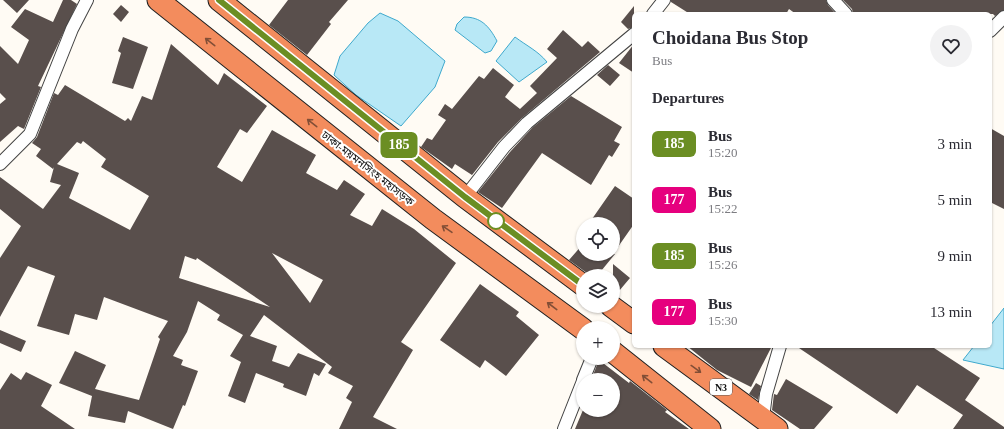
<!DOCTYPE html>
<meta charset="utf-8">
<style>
body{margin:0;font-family:"Times New Roman","Noto Sans Bengali",serif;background:#f2f2f3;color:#2b2b33;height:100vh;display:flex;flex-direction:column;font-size:15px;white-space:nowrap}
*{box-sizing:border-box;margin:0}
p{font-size:13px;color:#7c7c81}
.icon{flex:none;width:22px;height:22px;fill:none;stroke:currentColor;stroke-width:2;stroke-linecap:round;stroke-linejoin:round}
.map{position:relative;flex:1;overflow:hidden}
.panel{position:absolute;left:632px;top:12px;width:360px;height:336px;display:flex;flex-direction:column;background:#fff;border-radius:6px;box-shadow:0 1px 3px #0004}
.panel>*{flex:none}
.badge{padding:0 8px;border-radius:6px;font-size:14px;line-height:26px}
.fabs{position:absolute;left:576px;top:217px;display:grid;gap:8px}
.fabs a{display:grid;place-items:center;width:44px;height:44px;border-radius:50%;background:#fff;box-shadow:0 1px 3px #0004;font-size:20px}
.map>.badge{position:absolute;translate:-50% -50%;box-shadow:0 0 0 2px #fff}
h2{padding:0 20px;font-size:15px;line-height:36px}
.round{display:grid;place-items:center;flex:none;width:42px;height:42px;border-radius:21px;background:#f2f2f3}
.summary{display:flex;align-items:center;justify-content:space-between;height:68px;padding:0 20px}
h1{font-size:19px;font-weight:700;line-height:30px}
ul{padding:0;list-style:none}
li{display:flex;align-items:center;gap:12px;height:56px;padding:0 20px}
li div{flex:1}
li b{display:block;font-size:15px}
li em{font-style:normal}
li .badge{min-width:44px;font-weight:700;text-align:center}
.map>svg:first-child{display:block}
</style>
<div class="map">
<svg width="1004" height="429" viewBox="0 0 1004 429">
<rect width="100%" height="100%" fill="#fffbf4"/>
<path fill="#b8e8f6" stroke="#3fa9cd" d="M380,13L398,21L445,61L435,87L401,126L356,95L334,75L340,56L368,23Z
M464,17C481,17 489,26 497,41L491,51L485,53L455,30L457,24Z
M515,37C527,46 538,51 547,62L519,82L496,61Z
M1004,308V369L963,360L974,346H990V326Z"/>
<path fill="#594f4c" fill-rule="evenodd" d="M3,0H29L17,13Z
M63,0H71L77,4L38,86L41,87L24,129L18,126L0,142V104L6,99L0,93V46L18,64L29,40L11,27L25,9L53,22Z
M288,0H348L329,22L331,24L307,55L269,25Z
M671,0H826L828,5L836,14H796L789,9L786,14H690L671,2Z
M843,0H1004V10L995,16L993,14H853L852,9Z
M121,5L129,12L121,22L113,14Z
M634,6V27L628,29L621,22Z
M563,30L582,47L588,41L600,52L522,118L498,142L472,175L455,164L452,169L421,147L427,138L432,140L446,120L438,115L445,104L452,109L479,76L484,79L493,68L514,85L505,97L520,109L537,93L530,86L557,58L547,49Z
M123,37L148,47L133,89L112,83L121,53L118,51Z
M171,44L218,85L224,73L267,106L247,133L240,129L217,167L242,182L272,130L316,155L306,173L337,190L344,180L365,194L350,215L372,226L382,209L414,229L456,263L401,342L413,350L373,417L397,429H339L352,402L346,398L353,386L328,373L332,367L264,315L250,336L277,346L272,361L289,367L298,353L326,364L319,376L314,373L306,396L283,387L284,384L256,373L245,403L228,396L241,362L230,356L243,335L217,320L220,315L198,301L187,332L173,356L183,360L181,365L198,371L185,406L183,405L173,429L128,411L125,423L88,416L92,396L59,383L75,351L106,365L95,389L139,400L160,339L158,337L168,321L104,297L97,320L75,314L69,335L37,326L55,276L28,266L0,317V258L21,226L0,209V177L43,209L61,185L50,182L54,167L53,169L36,156L41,149L32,143L37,137L54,93L58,95L65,85L125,121L128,118L131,121L142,96L152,100ZM83,141L106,159L101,167L149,196L130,230L69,198L79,173L57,164L77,142L81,144ZM272,253L323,280L310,303ZM185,256L196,260L197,258L270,307L179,278Z
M634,44V73L619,63Z
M608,65L620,75L610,86L597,75Z
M571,96L622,127L614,141L620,144L612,157L609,155L591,185L542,153L502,208L478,192L510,152L532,128Z
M990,128L1004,136V209L990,202Z
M615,186L634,199V224L613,254H615L597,276H591L569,260L583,244V254H613V224H600L592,219Z
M613,264L630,278L619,291L613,286Z
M480,284L519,312L516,316L539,335L506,376L485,360L480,368L440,340Z
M0,330L26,341L21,352L0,343Z
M687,346H772L751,387L717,370Z
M796,346H931L980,378L965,400L1004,427V429H953L963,415L917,385L897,414Z
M599,360L629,383L630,381L667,410L665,412L689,429H575L583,410H596L605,415L609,410H613V380H591Z
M26,372L52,385L41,406L75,429H0V390L11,373L21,380Z
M786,379L833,407L814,429H800L772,410L774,394L777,395Z
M756,383L761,386L758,400L749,394Z"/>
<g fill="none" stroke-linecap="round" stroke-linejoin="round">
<defs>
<path id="street" d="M833,0L846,14
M653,14L664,0
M990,31L1004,17
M0,164L30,134L72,29L87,0
M465,197L504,147L527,123L634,34
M583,380L592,358
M763,418L766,394L780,346
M564,429L583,381"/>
<path id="highway" d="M158,0L433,219L583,329
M219,0L465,197L583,285
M611,306L634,323
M664,346L777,429
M613,352L710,429"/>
</defs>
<use href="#street" stroke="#434343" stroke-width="14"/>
<use href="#highway" stroke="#212121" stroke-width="23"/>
<use href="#street" stroke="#fff" stroke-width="12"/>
<use href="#highway" stroke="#f38c5d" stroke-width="21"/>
</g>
<defs><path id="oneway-shaft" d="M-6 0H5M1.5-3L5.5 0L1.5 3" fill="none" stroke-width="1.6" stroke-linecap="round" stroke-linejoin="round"/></defs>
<g stroke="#824e36">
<use href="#oneway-shaft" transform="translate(210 42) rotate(-142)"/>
<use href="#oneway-shaft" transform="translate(312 123) rotate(-142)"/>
<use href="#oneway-shaft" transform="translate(447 229) rotate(-146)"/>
<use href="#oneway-shaft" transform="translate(552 306) rotate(-143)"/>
<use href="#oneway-shaft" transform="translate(696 369) rotate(36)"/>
<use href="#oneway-shaft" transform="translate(647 379) rotate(-142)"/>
</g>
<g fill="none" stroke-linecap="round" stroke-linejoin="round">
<defs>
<path id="line" d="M219,0L465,197L583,285"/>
</defs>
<use href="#line" stroke="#fff" stroke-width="9"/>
<use href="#line" stroke="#6b8e23" stroke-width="6"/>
</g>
<circle fill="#fff" stroke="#6b8e23" stroke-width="2" cx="496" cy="221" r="8"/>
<g text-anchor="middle" stroke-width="4" stroke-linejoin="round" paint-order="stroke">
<rect fill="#fff" stroke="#585858" stroke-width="1" x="710" y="379" width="22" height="16" rx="3"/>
<g font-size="10" font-weight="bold" fill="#101010">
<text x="721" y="391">N3</text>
</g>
<g font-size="11" fill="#101010" stroke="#fff">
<text transform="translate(368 168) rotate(38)" y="4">ঢাকা-ময়মনসিংহ মহাসড়ক</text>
</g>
</g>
</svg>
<div class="fabs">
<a><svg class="icon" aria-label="locate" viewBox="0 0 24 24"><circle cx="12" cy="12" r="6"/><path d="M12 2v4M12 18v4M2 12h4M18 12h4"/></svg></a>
<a><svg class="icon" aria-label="layers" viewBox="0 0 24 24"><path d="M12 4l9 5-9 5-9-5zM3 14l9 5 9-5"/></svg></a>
<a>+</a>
<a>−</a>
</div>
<b class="badge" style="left:399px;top:145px;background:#6b8e23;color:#fff">185</b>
<section class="panel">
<div class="summary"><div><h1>Choidana Bus Stop</h1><p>Bus</p></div><a class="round"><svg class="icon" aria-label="heart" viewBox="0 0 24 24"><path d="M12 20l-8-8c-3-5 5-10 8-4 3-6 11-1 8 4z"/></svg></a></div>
<h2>Departures</h2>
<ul>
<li><span class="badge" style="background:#6b8e23;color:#fff">185</span><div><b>Bus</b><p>15:20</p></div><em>3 min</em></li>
<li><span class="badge" style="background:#e6007e;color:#fff">177</span><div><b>Bus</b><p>15:22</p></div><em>5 min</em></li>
<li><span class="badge" style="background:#6b8e23;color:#fff">185</span><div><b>Bus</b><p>15:26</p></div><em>9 min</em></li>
<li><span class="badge" style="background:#e6007e;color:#fff">177</span><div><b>Bus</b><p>15:30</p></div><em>13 min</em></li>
</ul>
</section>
</div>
